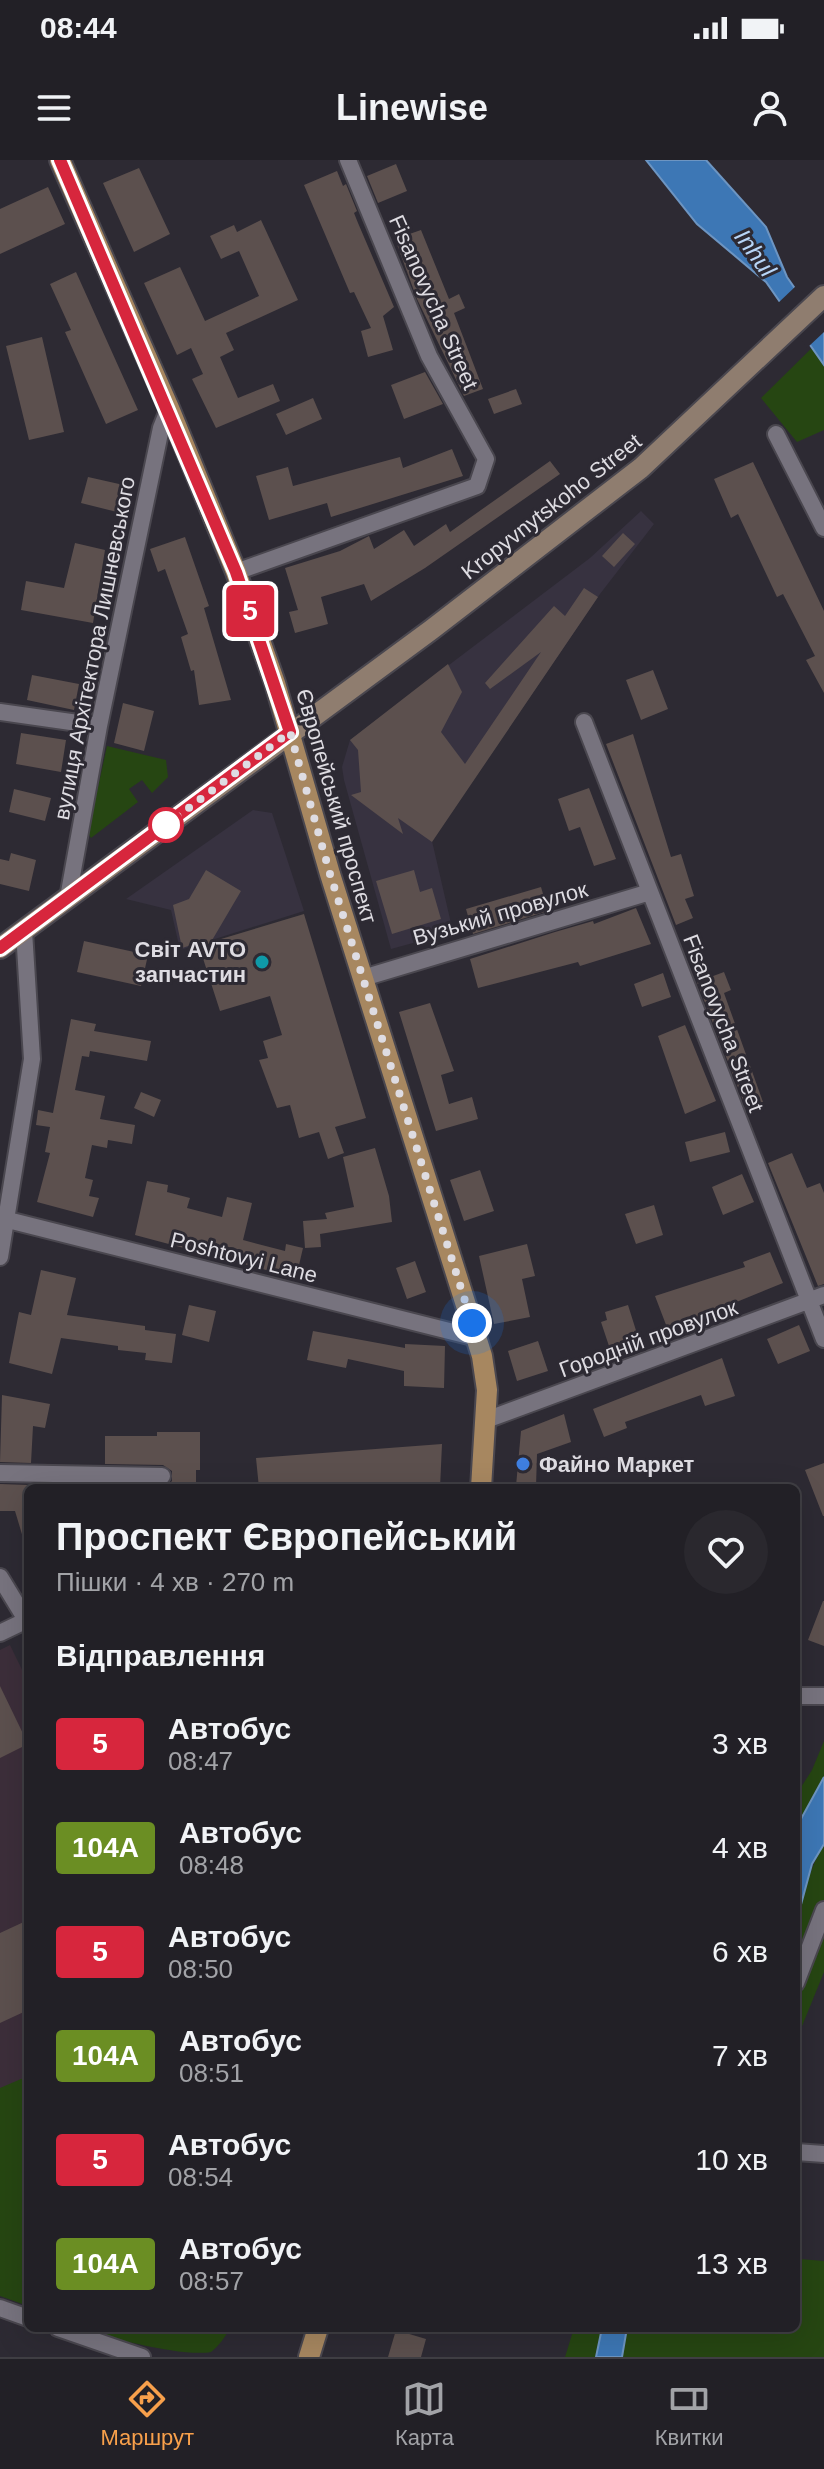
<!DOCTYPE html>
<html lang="uk">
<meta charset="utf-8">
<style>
body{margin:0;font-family:Arial,sans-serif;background:#2a282e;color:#f1f3f6;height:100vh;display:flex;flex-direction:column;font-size:30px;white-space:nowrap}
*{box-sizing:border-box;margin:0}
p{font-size:26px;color:#a2a3a7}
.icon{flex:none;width:44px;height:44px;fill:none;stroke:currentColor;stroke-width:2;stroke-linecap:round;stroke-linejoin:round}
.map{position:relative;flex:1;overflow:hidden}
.details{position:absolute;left:24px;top:1324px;width:776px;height:848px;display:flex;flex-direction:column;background:#222026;border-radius:12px;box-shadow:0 8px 32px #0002,0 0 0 2px #3f3e43}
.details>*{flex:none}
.badge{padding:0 16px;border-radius:6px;font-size:28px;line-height:52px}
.you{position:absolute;width:40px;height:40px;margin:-20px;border:6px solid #fff;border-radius:50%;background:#1a73e8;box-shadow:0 0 0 12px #1a73e833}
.map>.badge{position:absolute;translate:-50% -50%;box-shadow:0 0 0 4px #fff}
h2{padding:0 32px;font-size:30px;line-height:72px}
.round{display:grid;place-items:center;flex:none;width:84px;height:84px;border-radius:42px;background:#2a282e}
.summary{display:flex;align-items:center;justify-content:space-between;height:136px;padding:0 32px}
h1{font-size:38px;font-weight:700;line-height:60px}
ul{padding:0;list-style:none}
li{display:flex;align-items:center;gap:24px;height:104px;padding:0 32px}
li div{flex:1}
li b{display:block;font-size:30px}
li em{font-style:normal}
li .badge{min-width:88px;font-weight:700;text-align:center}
.status{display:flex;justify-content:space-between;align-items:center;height:56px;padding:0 40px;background:#222026;direction:ltr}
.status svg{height:22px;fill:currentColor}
header{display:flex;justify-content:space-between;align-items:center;height:104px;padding:0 32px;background:#222026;font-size:36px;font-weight:700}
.menu{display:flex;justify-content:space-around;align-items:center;height:112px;border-top:2px solid #3f3e43;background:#222026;font-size:22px;color:#a2a3a7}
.menu a{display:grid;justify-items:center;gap:4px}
.menu .current{color:#f8a04b}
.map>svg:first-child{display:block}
</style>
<div class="status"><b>08:44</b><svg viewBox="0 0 49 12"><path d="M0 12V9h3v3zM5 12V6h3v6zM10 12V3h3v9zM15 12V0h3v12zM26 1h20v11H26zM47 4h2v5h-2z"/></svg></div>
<header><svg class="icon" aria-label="menu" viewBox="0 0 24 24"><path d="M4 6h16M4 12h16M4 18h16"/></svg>Linewise<svg class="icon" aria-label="person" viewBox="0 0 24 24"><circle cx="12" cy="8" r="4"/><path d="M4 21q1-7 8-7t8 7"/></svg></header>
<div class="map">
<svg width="824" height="2197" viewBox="0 0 824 2197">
<rect width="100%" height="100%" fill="#2d2a33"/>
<path fill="#373240" d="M641,351L654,364L600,434L432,681L453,772L391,789L344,620L342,607L350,580L590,398Z
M253,650L272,653L304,751L180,790L171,750L126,739Z"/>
<path fill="#3c2e3a" d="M10,1485L28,1522V1923L0,1935V1490Z"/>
<path fill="#264612" d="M824,176V270L797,282L761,238Z
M107,586L166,600L168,617L152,633L142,620L129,629L138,642L91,678L88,673Z
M824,1581V1617L796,1668V1635L812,1610Z
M824,1684V1812L796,1881C796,1813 789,1744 824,1684Z
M28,1916V2146L0,2136V1928Z
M796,2002L801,2003L800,2099L824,2101V2197H622L627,2168H796Z
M83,2168H230C226,2176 218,2187 211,2192C183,2197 111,2179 83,2168Z
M574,2168H602L596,2197H565Z"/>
<path fill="#3d77b5" stroke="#6d95c2" stroke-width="2" d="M646,0H706L766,67L787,117L824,170V205L766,122L697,64Z
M824,1617V1684L812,1704L796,1763V1668Z
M602,2168H627L622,2197H596Z"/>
<path fill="#2d2a33" d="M797,125L824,163V172L807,188L777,144Z"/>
<path fill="#5c504e" d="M396,4L407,31L378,43L367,16Z
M139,8L170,74L134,92L103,23Z
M337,11L343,26L346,24L357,51L354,53L358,63L394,147L383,156L393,190L368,197L361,171L371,168L354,132L350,133L304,25Z
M48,27L65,64L0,94V49Z
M261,60L298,140L226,173L234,190L220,197L238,238L273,224L280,241L216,268L192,219L203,214L191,188L177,195L144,123L180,107L205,161L259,136L239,91L221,99L210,76L234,65L237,72Z
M421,70L449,139L459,134L465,148L454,153L483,229L464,236L417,139L395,79Z
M76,112L138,250L106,264L65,172L71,170L50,124Z
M42,177L64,272L29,280L6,186Z
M425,212L443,244L404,259L391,225Z
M516,229L522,244L494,254L488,239Z
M313,238L322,259L286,275L276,254Z
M452,289L463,316L331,357L327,343L269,360L256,316L288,307L293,326L400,297L403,308Z
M550,301L560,314L425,408L371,441L364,424L321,437L328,464L295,473L289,452L298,450L285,408L340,391L369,376L374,389L404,370L414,386L446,364L450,372Z
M753,302L824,451V533L806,500L815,496L783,434L777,437L738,354L731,358L714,319Z
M88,317L128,326L121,353L81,343Z
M623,373L635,384L614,407L602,396Z
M185,377L209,446L204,448L231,540L199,545L194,510L191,511L181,477L188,474L165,409L158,412L150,389Z
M75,383L105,390L93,463L21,450L26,421L64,428Z
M584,428L598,437L432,682L398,658L403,674L351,635L361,632L358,590L350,580L448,504L462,532L441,572L465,604L541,492L490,529L485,523L554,446L565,456Z
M653,510L668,549L641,560L626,520Z
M32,515L79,524L74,550L27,540Z
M123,543L154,551L144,591L114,583Z
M21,573L66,580L61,612L16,604Z
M633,574L671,697L681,694L694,736L685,739L693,758L676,765L606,584Z
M589,628L616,699L594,706L580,667L569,671L558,639Z
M14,629L51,638L45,661L9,652Z
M11,693L36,700L29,731L0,724V699L9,701Z
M206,710L241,731L211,782L304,754L366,958L335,967L344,993L328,999L319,972L299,978L290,945L277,948L259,900L268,898L263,881L282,875L270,836L220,851L198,783L182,788L173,745L189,739Z
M414,710L420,732L432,728L441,759L392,774L376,721Z
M541,727L548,751L473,774L466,749Z
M636,748L651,784L580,806L578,802L478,828L470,799L555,772L593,761L594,764Z
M84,781L148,795L141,826L77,812Z
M724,812L731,830L724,833L763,942L746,948L697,822Z
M663,813L671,837L642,847L634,824Z
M430,843L454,911L441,915L449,944L472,937L478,959L436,971L399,852Z
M71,859L96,864L94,871L151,881L147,901L90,891L89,897L82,896L75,930L105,936L100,959L135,965L132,984L108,980L107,988L92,985L85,1018L93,1020L89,1036L99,1038L93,1057L37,1042L50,993L45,992L50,967L36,965L38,950L53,953Z
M685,865L716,941L685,954L658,876Z
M141,932L161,940L154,957L134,948Z
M725,972L730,992L690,1002L685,982Z
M375,988L389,1036L392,1062L320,1074L321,1087L305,1088L303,1061L327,1059L325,1053L354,1047L343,997Z
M792,993L807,1028L820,1023L824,1033V1124L818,1126L768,1003Z
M480,1010L494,1051L464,1061L450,1020Z
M742,1014L754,1042L723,1055L712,1027Z
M147,1021L168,1025L167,1032L190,1038L187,1048L222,1057L227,1037L252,1043L243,1080L285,1091L286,1084L303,1088L296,1118L135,1075Z
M654,1045L663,1075L636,1084L625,1054Z
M527,1084L535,1116L522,1119L530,1157L494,1164L479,1096Z
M770,1092L783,1123L668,1170L655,1136L745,1107L743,1102Z
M415,1101L426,1132L407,1139L396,1108Z
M41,1110L76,1118L67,1155L145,1166V1170L176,1174L172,1203L145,1200L146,1193L118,1190V1186L61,1178L52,1214L9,1203L19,1152L31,1155Z
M189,1145L216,1151L209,1182L182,1175Z
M628,1145L639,1180L610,1189L601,1162L607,1160L605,1152Z
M799,1165L810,1191L778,1204L767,1179Z
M313,1171L405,1188V1184L445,1186L444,1228L404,1226V1211L348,1199L346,1208L307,1200Z
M538,1181L548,1211L517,1221L508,1191Z
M722,1198L735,1236L705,1246L701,1235L625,1262L627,1268L604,1277L593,1249Z
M2,1235L50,1244L45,1268L33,1266L31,1303L0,1302Z
M564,1254L571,1282L537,1294L536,1327L516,1326L521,1271Z
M157,1272H200V1310H196V1328H152L167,1326L172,1321V1311L163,1305L105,1304V1276H157Z
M442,1284L440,1328H259L256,1298Z
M824,1303V1356H823L805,1310Z
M0,1324L29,1325L28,1381H24L15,1351H0Z
M823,1441H824V1486L808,1480Z
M0,1526L28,1584L0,1598Z
M28,1760V1850L0,1863V1773Z
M396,2170L426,2179L421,2197H388Z"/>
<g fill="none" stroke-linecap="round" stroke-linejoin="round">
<defs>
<path id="minor" d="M776,274L824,368
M236,412L477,326L486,299L429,196L348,0
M0,552L99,566
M584,562L824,1179
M68,738L99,566L161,268L169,248
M363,818L650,732
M0,1058L477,1178
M0,1097L32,899L24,771
M486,1260L824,1135
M0,1313L162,1316
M0,1417L28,1463
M0,1473L27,1460
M796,1536H824
M796,1823L824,1750
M796,1992L824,1994
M0,2148L28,2158
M58,2168L142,2197"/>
<path id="secondary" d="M0,788L431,470L641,308L824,136"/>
<path id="primary" d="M60,0L169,248L236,412L275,523L330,714L482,1196L487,1230L481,1328
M309,2197L318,2168"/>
</defs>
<use href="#minor" stroke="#4a474f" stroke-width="20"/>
<use href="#secondary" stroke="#4a474f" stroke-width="24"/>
<use href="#primary" stroke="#4a474f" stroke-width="24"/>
<use href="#minor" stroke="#77737e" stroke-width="16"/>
<use href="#secondary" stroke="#8f7d6f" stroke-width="20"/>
<use href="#primary" stroke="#a78760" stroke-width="20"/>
</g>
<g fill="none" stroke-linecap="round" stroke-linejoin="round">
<defs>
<path id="line" d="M0,788L290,572L236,412L60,0"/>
</defs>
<use href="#line" stroke="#fff" stroke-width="18"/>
<use href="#line" stroke="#d7263d" stroke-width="12"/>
<path stroke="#dedce2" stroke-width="8" stroke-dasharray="0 14.4" d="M166,665L290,572L330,714L472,1163"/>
</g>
<circle fill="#fff" stroke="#d7263d" stroke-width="4" cx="166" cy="665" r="16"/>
<circle fill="#0f9aa8" stroke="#2d2a33" stroke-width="3" cx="262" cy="802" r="8"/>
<circle fill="#3f7fe0" stroke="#2d2a33" stroke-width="3" cx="523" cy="1304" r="8"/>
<g text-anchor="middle" stroke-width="6" stroke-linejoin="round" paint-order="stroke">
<g font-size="22" fill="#dedce2" stroke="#2d2a33">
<text transform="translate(434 142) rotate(66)" y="8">Fisanovycha Street</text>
<text transform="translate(551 346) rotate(-38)" y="8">Kropyvnytskoho Street</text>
<text transform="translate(94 488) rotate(-79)" y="8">вулиця Архітектора Лишневського</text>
<text transform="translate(337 646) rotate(74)" y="8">Європейський проспект</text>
<text transform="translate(500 753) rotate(-16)" y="8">Вузький провулок</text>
<text transform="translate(724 863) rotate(69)" y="8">Fisanovycha Street</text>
<text transform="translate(244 1097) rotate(14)" y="8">Poshtovyi Lane</text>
<text transform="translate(648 1178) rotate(-20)" y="8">Городній провулок</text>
</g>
<g font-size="22" font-weight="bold" fill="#dedce2" stroke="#2d2a33" text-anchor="end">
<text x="246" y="797">Світ AVTO<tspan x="246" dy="25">запчастин</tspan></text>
<text x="539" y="1312" text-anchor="start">Файно Маркет</text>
</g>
<g font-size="24" font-style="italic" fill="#b7d5f7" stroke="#2d2a33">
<text transform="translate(755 93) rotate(54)" y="8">Inhul</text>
</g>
</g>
</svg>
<div class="you" style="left:472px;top:1163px"></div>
<b class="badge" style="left:250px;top:451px;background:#d7263d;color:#fff">5</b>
<section class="details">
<div class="summary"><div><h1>Проспект Європейський</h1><p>Пішки · 4 хв · 270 m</p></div><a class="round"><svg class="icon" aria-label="heart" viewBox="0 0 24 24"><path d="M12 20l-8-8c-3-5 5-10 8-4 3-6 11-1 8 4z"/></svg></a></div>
<h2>Відправлення</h2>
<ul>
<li><span class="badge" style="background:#d7263d;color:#fff">5</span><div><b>Автобус</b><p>08:47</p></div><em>3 хв</em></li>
<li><span class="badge" style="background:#6b8e23;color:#fff">104А</span><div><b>Автобус</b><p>08:48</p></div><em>4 хв</em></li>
<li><span class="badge" style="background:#d7263d;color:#fff">5</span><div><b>Автобус</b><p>08:50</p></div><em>6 хв</em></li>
<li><span class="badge" style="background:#6b8e23;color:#fff">104А</span><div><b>Автобус</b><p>08:51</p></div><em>7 хв</em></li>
<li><span class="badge" style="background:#d7263d;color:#fff">5</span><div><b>Автобус</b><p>08:54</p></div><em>10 хв</em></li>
<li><span class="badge" style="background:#6b8e23;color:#fff">104А</span><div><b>Автобус</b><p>08:57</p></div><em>13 хв</em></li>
</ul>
</section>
</div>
<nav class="menu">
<a class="current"><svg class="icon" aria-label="directions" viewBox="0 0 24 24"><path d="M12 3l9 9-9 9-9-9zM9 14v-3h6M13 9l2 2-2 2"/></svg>Маршрут</a>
<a><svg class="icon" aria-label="map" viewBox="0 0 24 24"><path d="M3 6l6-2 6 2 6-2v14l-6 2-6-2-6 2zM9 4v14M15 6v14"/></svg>Карта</a>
<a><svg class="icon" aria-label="tickets" viewBox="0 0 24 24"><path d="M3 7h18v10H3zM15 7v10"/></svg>Квитки</a>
</nav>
